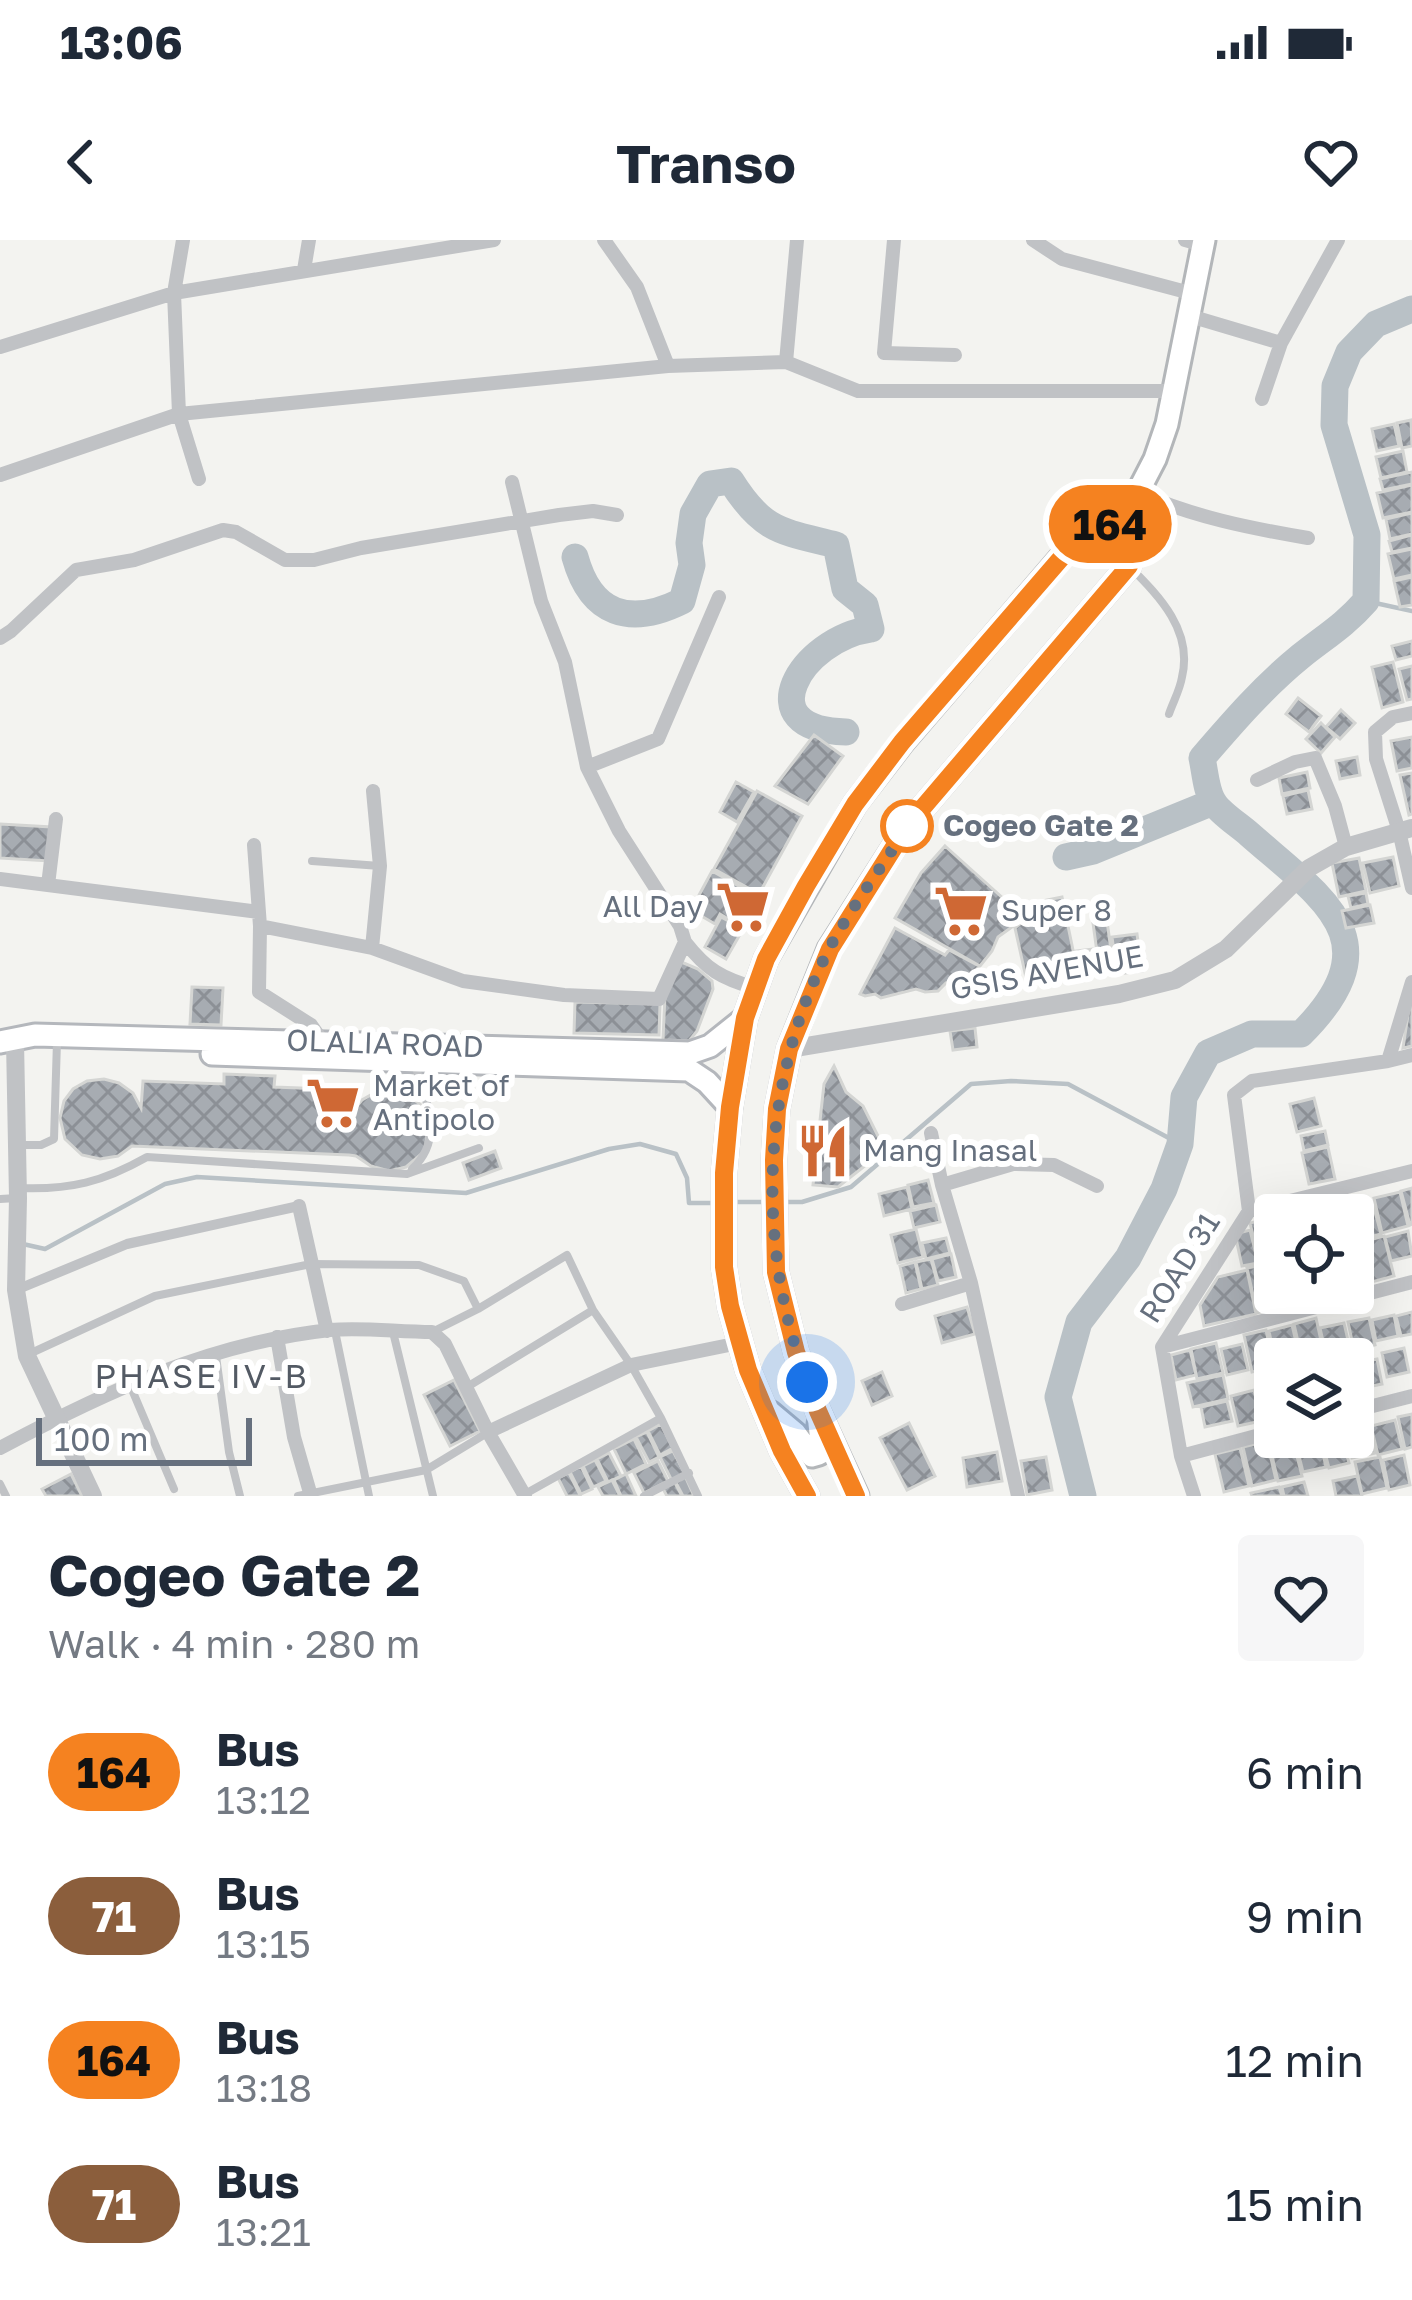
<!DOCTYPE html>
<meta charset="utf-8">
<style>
body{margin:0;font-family:"Golos Text",sans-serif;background:#f6f6f7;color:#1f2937;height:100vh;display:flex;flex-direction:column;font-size:45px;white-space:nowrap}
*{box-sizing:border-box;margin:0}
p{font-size:39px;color:#747a83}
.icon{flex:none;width:66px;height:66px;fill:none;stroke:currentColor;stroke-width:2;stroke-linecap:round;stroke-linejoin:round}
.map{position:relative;height:1256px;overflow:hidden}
.side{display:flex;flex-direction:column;background:#fff;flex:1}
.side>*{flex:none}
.badge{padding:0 24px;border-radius:39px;font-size:42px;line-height:78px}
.controls{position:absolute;left:1254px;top:954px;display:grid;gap:24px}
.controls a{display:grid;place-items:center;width:120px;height:120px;border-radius:12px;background:#fff;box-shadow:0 12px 48px #0002;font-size:60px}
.scale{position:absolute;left:36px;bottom:30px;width:216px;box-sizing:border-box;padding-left:12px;border:6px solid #66707e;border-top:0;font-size:33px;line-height:42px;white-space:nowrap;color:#66707e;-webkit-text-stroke:9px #fff;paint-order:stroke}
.you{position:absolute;width:60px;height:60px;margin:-30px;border:9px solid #fff;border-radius:50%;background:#1a73e8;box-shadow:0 0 0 18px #1a73e833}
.map>.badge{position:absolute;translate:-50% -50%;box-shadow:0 0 0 6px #fff}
.round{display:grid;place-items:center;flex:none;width:126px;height:126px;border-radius:12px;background:#f6f6f7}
.overview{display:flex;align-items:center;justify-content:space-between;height:204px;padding:0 48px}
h1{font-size:57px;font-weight:700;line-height:90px}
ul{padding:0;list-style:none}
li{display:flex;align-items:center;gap:36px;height:144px;padding:0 48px}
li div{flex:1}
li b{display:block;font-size:45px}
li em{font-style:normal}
li .badge{min-width:132px;font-weight:700;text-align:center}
.status{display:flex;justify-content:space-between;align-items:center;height:84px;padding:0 60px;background:#fff;direction:ltr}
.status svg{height:33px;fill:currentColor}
header{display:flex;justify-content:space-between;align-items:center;height:156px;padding:0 48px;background:#fff;font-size:54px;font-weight:700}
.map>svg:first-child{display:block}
</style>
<div class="status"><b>13:06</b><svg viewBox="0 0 49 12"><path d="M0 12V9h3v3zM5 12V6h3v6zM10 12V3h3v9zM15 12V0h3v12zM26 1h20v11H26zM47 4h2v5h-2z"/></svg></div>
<header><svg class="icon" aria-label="back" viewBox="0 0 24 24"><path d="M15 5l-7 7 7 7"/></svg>Transo<svg class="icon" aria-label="heart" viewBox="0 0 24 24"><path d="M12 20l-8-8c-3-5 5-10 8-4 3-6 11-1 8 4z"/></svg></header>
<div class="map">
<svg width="1412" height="1256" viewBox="0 0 1412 1256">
<defs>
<pattern id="building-cross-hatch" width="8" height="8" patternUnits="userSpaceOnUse" patternTransform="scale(3)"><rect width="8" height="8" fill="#a7acb2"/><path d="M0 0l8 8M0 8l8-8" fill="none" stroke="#8c9096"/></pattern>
</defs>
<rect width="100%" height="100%" fill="#f3f3f0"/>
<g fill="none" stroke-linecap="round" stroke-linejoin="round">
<path stroke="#b9c1c6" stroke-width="4.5" d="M1366,361L1412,371
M732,962H769
M780,962H802L851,947L971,844L1011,841L1068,844L1180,904
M23,1004L45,1009L165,944L197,937L466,953L609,909L640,904L676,914L687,938L689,963H715"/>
<path stroke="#b9c1c6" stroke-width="27" d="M575,317C591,375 630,387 682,361L692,325L689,303L693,274L710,244L731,241C763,292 781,291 836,305L845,349L865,365L871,389C801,399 746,490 846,492
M1066,617L1093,611L1213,562
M1083,1256L1058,1157L1079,1082L1128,1018L1164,949L1180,904L1184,857L1208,813L1252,794H1301C1395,700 1323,659 1249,594C1239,585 1221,574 1214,563C1206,552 1205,531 1202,518C1233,482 1264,446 1301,416C1326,396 1344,386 1366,361L1367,295L1334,185L1335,146L1349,112L1376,84L1412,69"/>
</g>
<path fill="url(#building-cross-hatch)" stroke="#d4d5d3" stroke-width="3" d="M1411,180L1412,206L1402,208L1397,183Z
M1394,184L1399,206L1377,211L1372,189Z
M1403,211L1407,232L1381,238L1376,217Z
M1412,232V244L1383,250L1380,239Z
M1412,245V272L1383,278L1377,253Z
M1412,273V294L1390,299L1386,279Z
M1412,295V308L1392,312L1389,301Z
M1412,309V335L1394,339L1388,314Z
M1412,337V365L1400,367L1394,341Z
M1412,401V416L1396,420L1392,406Z
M1393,422L1403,462L1382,468L1372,427Z
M1412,426V459L1407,460L1399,429Z
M1298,458L1321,476L1309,492L1286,474Z
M1341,470L1355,483L1340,499L1326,487Z
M1321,483L1335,497L1321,513L1306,499Z
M814,495L843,516L808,564L775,546Z
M1412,497V528L1397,531L1391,501Z
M1357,517L1360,535L1340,539L1336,521Z
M1307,532L1310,548L1282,554L1279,538Z
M1412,533V574L1409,575L1400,535Z
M736,542L754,552L737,582L720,572Z
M1308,550L1312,569L1287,574L1283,556Z
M757,551L802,576L759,654L714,629Z
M0,584L51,587L49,621L0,618Z
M945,606L1006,661L1019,682L998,697L992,711L980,726L895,678L921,633Z
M1393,617L1399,646L1370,653L1363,623Z
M1359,618L1366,651L1339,657L1332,623Z
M712,631L751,653L735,683L720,674L715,684L691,670Z
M1366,653L1368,664L1351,668L1348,656Z
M1062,657L1079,739L1027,742L1015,688L1021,683L1013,667Z
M1370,665L1374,683L1346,688L1342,671Z
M721,677L743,689L726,719L705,707Z
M1107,681L1114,732L1100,734L1093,683Z
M895,688L945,715L949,710L979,726L974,734L965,740L946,743L938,751L925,752L916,749L881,758L875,754L865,756L860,754Z
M1137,694L1142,731L1117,734L1112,697Z
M1094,709L1097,734L1080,736L1076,711Z
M679,721L698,729L712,741L713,749L697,791L689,801L663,800L665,755Z
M192,747L223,748L221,785L190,784Z
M575,762L660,764L659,795L574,793Z
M1412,767V806L1403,808L1409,768Z
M975,788L977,807L953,810L950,791Z
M834,826L846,852L863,866L885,910L838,947L813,945L824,844Z
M224,834L275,836L274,847L352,850L351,873L362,860L376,852L393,850L407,854L421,865L429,880L425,911L406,927L389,931L371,926L356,916L349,915L132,906L118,916L100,919L82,915L65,899L60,878L64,861L73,849L87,841L104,839L119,843L133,853L141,868L143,841L224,844Z
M1314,858L1321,886L1297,892L1290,864Z
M1325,891L1328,905L1304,911L1301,896Z
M1328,907L1335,939L1309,944L1302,913Z
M495,911L501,928L469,940L463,923Z
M928,940L934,963L913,967L908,945Z
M907,947L912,969L884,976L879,954Z
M1412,948V984L1410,985L1401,951Z
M1400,952L1408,986L1382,993L1374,958Z
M1345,959L1349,975H1328L1325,964Z
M1321,964L1324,975H1301L1300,970Z
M1373,964L1381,994L1358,1000L1350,970Z
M936,965L940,982L914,988L910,971Z
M1275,977V1020L1260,1024L1250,983Z
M916,989L923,1017L898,1023L891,995Z
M1250,990L1258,1023L1242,1026L1235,994Z
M1408,991L1412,1016L1391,1021L1385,997Z
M1384,996L1394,1036L1368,1043L1358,1003Z
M946,998L950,1013L926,1019L922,1003Z
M1356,1004L1365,1042L1353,1045V1005Z
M951,1014L956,1037L938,1041L932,1019Z
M931,1019L938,1045L922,1049L916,1022Z
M1275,1021V1053H1291L1294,1064L1270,1070L1259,1025Z
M915,1022L921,1049L906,1053L900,1026Z
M1258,1026L1268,1070L1257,1073L1247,1028Z
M1247,1030L1256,1074L1204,1086L1200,1065L1218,1037Z
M1293,1053H1318L1319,1058L1295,1064Z
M967,1067L975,1094L942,1103L935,1076Z
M1412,1072V1094L1401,1096L1396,1076Z
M1394,1075L1398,1096L1376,1101L1372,1080Z
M1316,1078L1325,1119H1302L1294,1084Z
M1369,1078L1375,1105L1354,1110L1348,1082Z
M1344,1083L1350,1109L1326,1114L1320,1088Z
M1292,1085L1300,1119L1275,1120L1269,1091Z
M1266,1090L1274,1127L1252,1132L1244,1095Z
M1216,1103L1223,1133L1197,1139L1191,1109Z
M1242,1104L1248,1130L1227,1135L1221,1109Z
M1404,1108L1409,1132L1387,1137L1382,1113Z
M1190,1110L1196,1135L1176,1140L1171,1115Z
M1377,1119L1382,1144L1363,1148L1357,1123Z
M882,1132L892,1156L872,1165L862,1141Z
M1223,1135L1228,1159L1193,1167L1187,1143Z
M454,1140L480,1191L450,1206L424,1155Z
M1275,1144V1174L1263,1177L1256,1149Z
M1254,1150L1261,1181L1238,1186L1231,1156Z
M1227,1161L1232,1181L1205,1187L1201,1167Z
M1412,1174V1207L1405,1209L1398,1177Z
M1395,1180L1402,1209L1378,1215L1371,1186Z
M909,1183L935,1236L907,1250L880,1198Z
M661,1184L673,1208L660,1215L648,1191Z
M1370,1189L1375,1213L1352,1218L1347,1197H1353V1193Z
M647,1192L659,1217L649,1222L636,1197Z
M1278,1197H1292L1302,1236L1278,1241L1268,1199Z
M1302,1197H1319L1326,1227L1303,1232L1295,1199Z
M1321,1197H1342L1349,1223L1329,1228Z
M634,1199L646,1224L626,1234L614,1209Z
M1267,1201L1276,1240L1252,1246L1243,1207Z
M1240,1208L1249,1246L1224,1252L1215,1214Z
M673,1211L685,1234L672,1241L660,1217Z
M997,1212L1002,1241L967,1247L963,1218Z
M609,1213L621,1236L608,1242L597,1219Z
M1404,1215L1410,1245L1389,1250L1383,1220Z
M1046,1217L1052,1250L1027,1255L1021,1221Z
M1380,1217L1387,1248L1362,1254L1355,1222Z
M595,1220L606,1241L593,1247L583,1226Z
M658,1221L668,1241L644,1253L634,1233Z
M581,1226L592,1249L581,1254L570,1232Z
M569,1233L580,1255L577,1256H567L558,1238Z
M71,1234L82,1256H46L42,1249Z
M626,1234L636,1256H621L614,1240Z
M685,1236L694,1256H683L675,1241Z
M1357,1236L1362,1256H1336L1333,1241Z
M612,1240L620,1256H603L598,1247Z
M674,1241L682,1256H667L662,1247Z
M1304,1242L1308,1256H1284L1282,1247Z
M1279,1247L1282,1256H1252L1251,1253Z"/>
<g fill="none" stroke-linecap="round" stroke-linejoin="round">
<defs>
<path id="secondary" d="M0,802L35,795L690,813L710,806L745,778
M212,814L689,830L707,842L730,867"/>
<path id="primary" d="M770,1172L795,1193L812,1216L819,1214L822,1209L819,1184
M807,1256L782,1211L748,1130L730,1066L724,1027V933L730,867L745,778L766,719L855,564L902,503L1081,294L1124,279
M857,1256L818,1171L796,1112L776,1032L774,920L777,869L789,809L829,709L908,585L1129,326L1124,279L1155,219L1167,184L1204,0"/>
</defs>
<use href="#secondary" stroke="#b4b7bc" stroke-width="27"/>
<use href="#primary" stroke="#b3b6b9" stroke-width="27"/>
<path stroke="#c0c2c5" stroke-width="8" d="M1130,327C1160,357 1193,391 1182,437C1180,450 1173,462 1169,474
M312,621L380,626
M18,905H41L54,899L57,801
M412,929C446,897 425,861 414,821
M19,948C70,950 103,942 147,917L407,934L479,908
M0,959L17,958
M335,1091L369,1256
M393,1092L433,1256
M432,1092L478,1069L567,1015L593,1070L631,1125L661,1178L698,1256
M29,1114L155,1056L311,1024L419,1025L464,1041L478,1069
M216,1116L229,1212L240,1256
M130,1145L174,1249
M467,1147L593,1070
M0,1244L6,1256
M525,1254L661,1178
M298,1256L426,1230L487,1193
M644,1256L689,1233"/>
<path stroke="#c0c2c5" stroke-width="10" d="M16,1050L127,1004L299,966"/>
<path stroke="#c0c2c5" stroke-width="14" d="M183,0L174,53L179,174L199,239
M604,0L637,47L668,126
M894,0L884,113L955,115
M1033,0L1062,19L1194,54
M1185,0L1203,5
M304,30L309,0
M1190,76L1281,103
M0,107L174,53L494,0
M786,122L797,0
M1262,159L1281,103L1338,0
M0,235L179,174L668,126L786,122L858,151H1176
M512,242L541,361L565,422L587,527L619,591L680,686L685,702
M1139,253C1194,277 1249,288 1308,298
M0,398L11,391L76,330L134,320L223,290L236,292L285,320H314L361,308L559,275L593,271L617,275
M1412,473L1393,477L1375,492L1376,519L1399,591L1412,648
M587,527L658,499L719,357
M1257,540L1295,522L1315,518L1335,566L1346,607
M254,605L260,686L259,752L311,785L325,805
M0,639L259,672
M48,645L56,579
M260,686L372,708L463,741L564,755L659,759L685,702C707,730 721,738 755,748
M372,708L380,626L373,551
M1388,821L1412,815
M931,893L942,945L971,1043L1018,1256
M942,945L1013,924L1054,925L1097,946
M299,966L327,1091
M1249,971L1412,931
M902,1064L971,1043
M277,1097L294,1197L311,1256
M1162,1107L1412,1042
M1353,1171L1412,1156
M488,1192L631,1125L739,1103
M0,1208C105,1152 210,1103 330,1090C363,1087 398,1092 432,1092L445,1104L488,1192L525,1256
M1181,1216L1275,1191
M1194,1256L1181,1216L1162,1107L1249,971L1234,855L1252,841L1388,821L1412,742"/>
<path stroke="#c0c2c5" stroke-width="18" d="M15,801L18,958L16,1050L27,1116L93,1256
M789,809L1119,754L1175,740L1226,709L1309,628L1346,607L1412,588"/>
<use href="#secondary" stroke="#fff" stroke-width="21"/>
<use href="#primary" stroke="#fff" stroke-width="21"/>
</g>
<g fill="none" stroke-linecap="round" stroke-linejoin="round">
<defs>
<path id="line" d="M807,1256L782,1211L748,1130L730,1066L724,1027V933L730,867L745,778L766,719L806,646L855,564L902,502L1082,294L1124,280L1129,326L908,585L830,709L789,809L777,869L774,920L776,1032L796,1112L818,1171L856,1256"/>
</defs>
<use href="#line" stroke="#fff" stroke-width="27"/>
<use href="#line" stroke="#f58220" stroke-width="18"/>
<path stroke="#66707e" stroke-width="12" stroke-dasharray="0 21.6" d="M807,1142C755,1002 761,840 830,707C852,666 886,622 907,586"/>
</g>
<defs>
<symbol id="supermarket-bare" viewBox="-9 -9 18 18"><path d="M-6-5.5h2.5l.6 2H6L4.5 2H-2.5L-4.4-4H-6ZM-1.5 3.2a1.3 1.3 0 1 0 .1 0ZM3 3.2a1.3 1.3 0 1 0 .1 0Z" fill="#cf6834" stroke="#fff" stroke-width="2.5" paint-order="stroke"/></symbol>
<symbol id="restaurant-bare" viewBox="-9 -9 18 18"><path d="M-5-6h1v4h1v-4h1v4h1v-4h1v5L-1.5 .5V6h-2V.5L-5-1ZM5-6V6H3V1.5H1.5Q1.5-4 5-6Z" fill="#cf6834" stroke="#fff" stroke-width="2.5" paint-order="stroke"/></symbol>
</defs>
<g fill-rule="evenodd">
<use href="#supermarket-bare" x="705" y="629" width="76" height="76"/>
<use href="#supermarket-bare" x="923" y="633" width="76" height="76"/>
<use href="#supermarket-bare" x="295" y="825" width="76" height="76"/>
<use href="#restaurant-bare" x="785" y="873" width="76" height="76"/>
</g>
<circle fill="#fff" stroke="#f58220" stroke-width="6" cx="907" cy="586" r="24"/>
<g text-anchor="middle" stroke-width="12" stroke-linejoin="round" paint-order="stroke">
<g font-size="30" font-weight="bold" fill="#66707e" stroke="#fff" text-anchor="start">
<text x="943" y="596">Cogeo Gate 2</text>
</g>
<g font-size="30" fill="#66707e" stroke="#fff" text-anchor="start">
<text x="703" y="677" text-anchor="end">All Day</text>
<text x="1001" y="681">Super 8</text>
<text x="373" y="856">Market of<tspan x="373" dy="34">Antipolo</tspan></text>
<text x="863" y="921">Mang Inasal</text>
</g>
<g font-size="30" fill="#66707e" stroke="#fff">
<text transform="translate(1047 733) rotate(-10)" y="10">GSIS AVENUE</text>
<text transform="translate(385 804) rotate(2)" y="10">OLALIA ROAD</text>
<text transform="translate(1180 1028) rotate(-58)" y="10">ROAD 31</text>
</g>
<g font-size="33" letter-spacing="3" fill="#535a64" stroke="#fff">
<text x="202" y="1148">PHASE IV-B</text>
</g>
</g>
</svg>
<div class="controls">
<a><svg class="icon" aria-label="locate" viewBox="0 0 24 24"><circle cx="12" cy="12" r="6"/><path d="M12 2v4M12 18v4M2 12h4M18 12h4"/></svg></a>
<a><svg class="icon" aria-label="layers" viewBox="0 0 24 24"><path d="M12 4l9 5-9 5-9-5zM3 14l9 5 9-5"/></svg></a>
</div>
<div class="scale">100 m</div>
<div class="you" style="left:807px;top:1142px"></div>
<b class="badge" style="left:1110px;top:284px;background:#f58220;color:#111">164</b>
</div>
<section class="side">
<div class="overview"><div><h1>Cogeo Gate 2</h1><p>Walk · 4 min · 280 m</p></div><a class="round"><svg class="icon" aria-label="heart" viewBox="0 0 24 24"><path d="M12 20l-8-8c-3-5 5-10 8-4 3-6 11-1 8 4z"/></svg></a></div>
<ul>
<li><span class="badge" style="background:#f58220;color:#111">164</span><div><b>Bus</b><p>13:12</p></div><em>6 min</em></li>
<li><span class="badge" style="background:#8b5e3c;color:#fff">71</span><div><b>Bus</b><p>13:15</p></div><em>9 min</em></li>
<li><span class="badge" style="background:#f58220;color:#111">164</span><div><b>Bus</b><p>13:18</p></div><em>12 min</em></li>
<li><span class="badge" style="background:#8b5e3c;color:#fff">71</span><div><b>Bus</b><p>13:21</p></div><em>15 min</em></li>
</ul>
</section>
